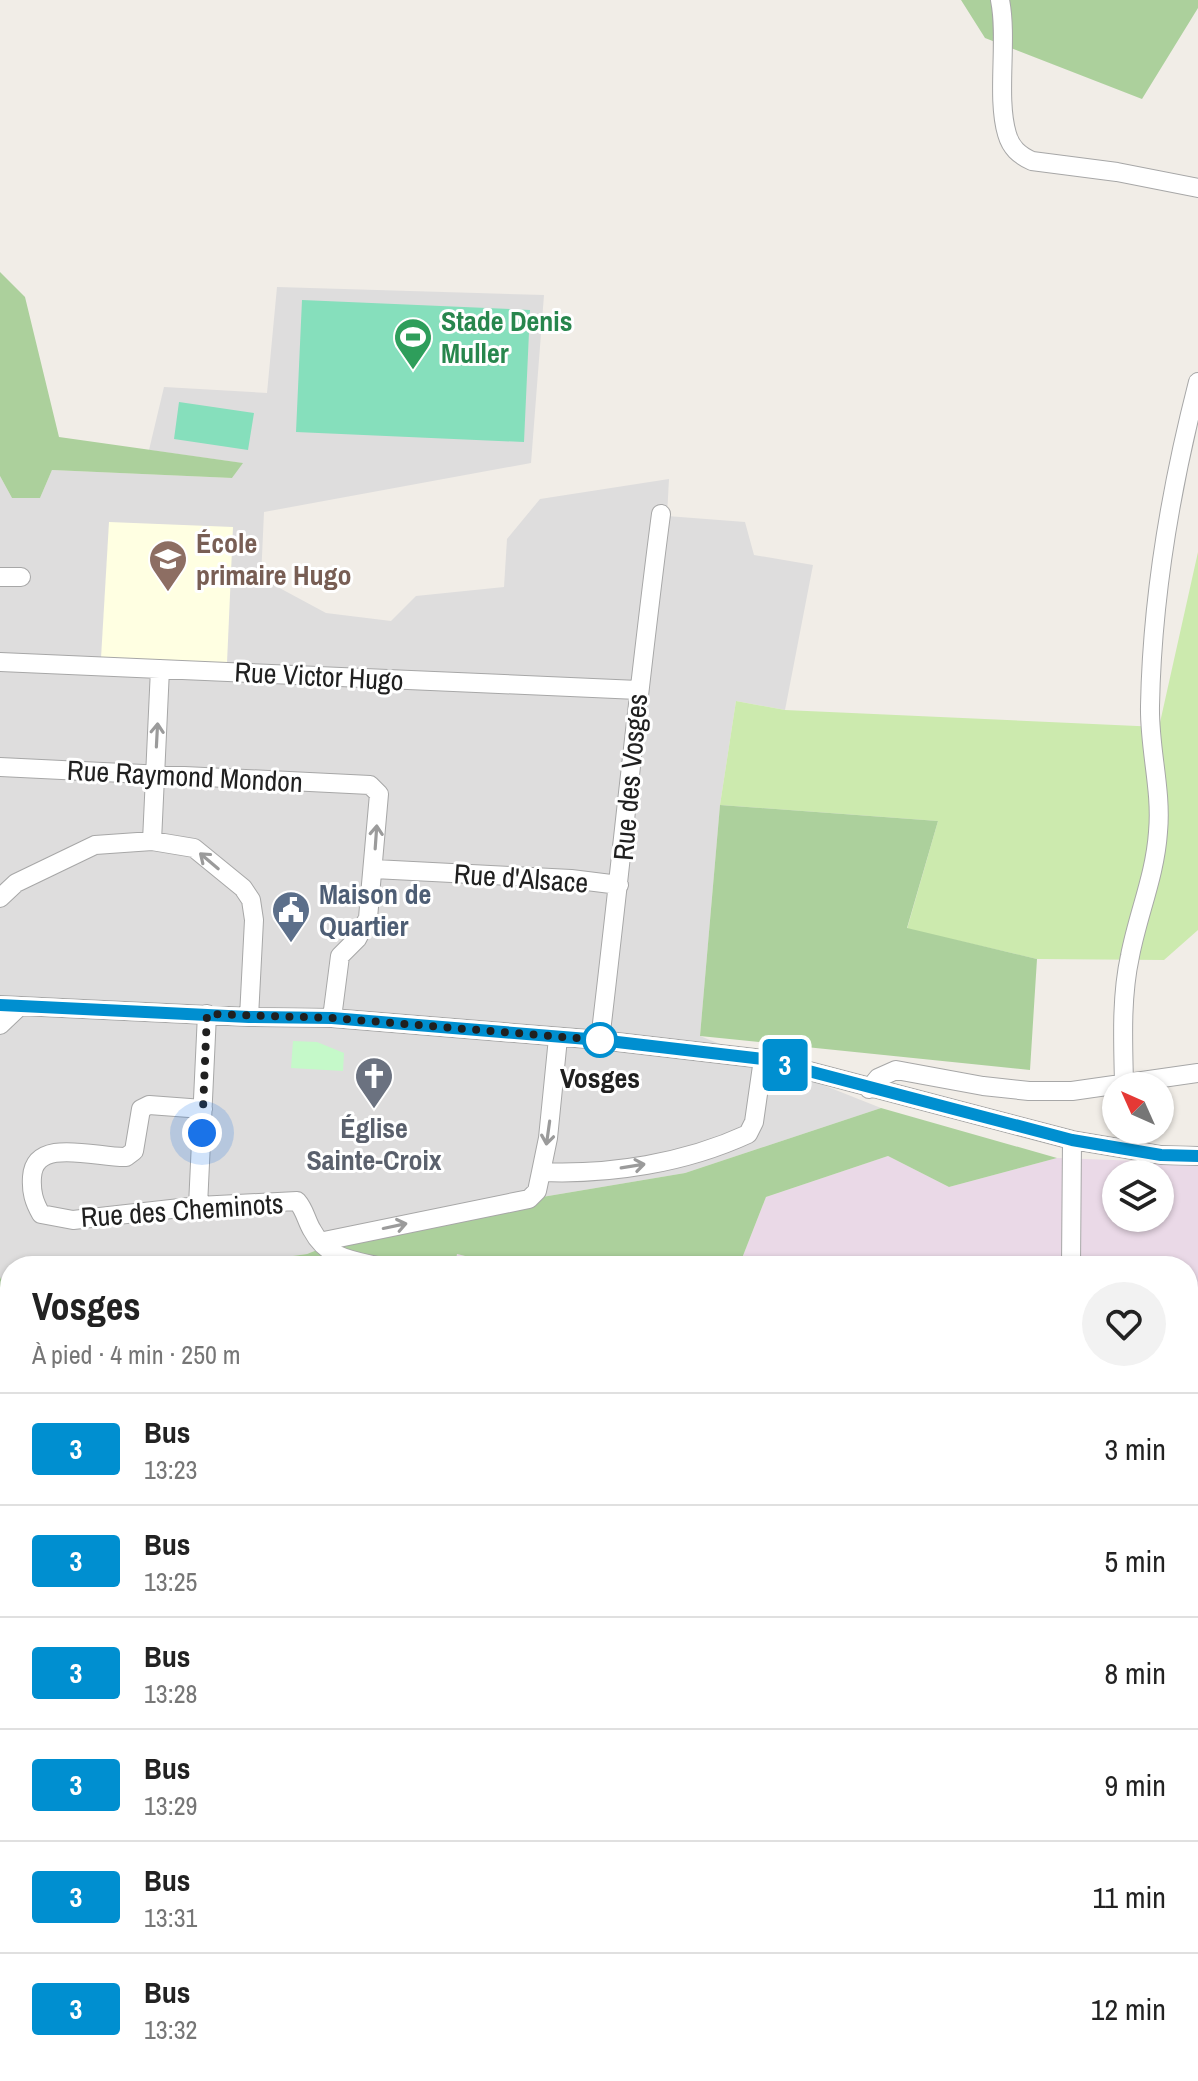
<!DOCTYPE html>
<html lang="fr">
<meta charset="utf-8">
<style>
body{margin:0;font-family:"Archivo Narrow",sans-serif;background:#f2f2f2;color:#222;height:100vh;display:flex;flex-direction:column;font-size:30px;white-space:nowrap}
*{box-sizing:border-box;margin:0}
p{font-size:26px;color:#767676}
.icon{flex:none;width:44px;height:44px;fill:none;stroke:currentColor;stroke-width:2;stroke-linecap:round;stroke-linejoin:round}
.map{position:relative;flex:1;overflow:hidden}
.side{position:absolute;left:0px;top:1256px;width:1198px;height:826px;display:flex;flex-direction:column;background:#fff;border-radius:32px 32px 0 0;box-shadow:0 2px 6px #0004}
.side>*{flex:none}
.badge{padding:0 16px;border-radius:6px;font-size:28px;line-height:52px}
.needle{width:52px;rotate:315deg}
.controls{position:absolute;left:1102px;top:1072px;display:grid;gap:16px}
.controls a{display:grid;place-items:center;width:72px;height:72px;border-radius:50%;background:#fff;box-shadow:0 2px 6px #0004;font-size:40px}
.you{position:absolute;width:40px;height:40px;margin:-20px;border:6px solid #fff;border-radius:50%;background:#1a73e8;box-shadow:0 0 0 12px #1a73e833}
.map>.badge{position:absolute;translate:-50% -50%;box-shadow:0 0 0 4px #fff}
.round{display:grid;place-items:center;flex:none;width:84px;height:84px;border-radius:42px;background:#f2f2f2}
.headline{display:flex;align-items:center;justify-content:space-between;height:136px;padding:0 32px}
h1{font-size:38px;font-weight:700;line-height:60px}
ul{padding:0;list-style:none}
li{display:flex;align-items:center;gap:24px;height:112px;padding:0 32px;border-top:2px solid #e0e0e0}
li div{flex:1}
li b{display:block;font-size:30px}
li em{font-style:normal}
li .badge{min-width:88px;font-weight:700;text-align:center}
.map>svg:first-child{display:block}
</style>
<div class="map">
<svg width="1198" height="2081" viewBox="0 0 1198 2081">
<rect width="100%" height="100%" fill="#f1ede7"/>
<path fill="#dedddd" d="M277,287L544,295L531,463L264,512L261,578L326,613L391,621L416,596L504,587L507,539L540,499L669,479L667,516L745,522L754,555L813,565L785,710L736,701L720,805L700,1036L881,1108L685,1173L482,1207L332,1244L307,1254L222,1266H10V1299L0,1277V476L12,498H40L52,470L232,478L242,463L149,450L164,387L267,393Z
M1198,1947V2081H1027L1038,2072H1188V1954Z"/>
<path fill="#ead9e7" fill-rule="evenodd" d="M888,1156L949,1187L1057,1158L1198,1163V1739L1188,1736V1266H739L766,1197ZM1116,1174H1160V1218H1116Z
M457,1254L505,1266H455Z"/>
<path fill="#ffffe2" d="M109,522L233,527L227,663L101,658Z"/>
<path fill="#edefd3" d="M0,1871L10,1873V2072H940L929,2081H1Z"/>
<path fill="#cceaae" d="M1198,552V930L1164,960L1037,959L907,929L938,821L720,805L736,701L785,710L1159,727Z
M0,1805L10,1809L9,1873L0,1871Z"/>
<path fill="#acd09c" d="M961,0H1198V8L1142,99L985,38Z
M0,272L25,297L59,437L243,463L232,478L52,470L40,498H12L0,476Z
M720,805L938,821L907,928L1037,959L1030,1070L700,1036Z
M881,1108L1057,1158L949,1187L888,1156L766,1197L739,1266H505L457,1254L455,1266H223L307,1254L332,1244L482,1207L685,1173Z
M0,1277L10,1299V1373L0,1371Z
M0,1442L10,1445V1759L0,1786V1578L3,1570L0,1566Z"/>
<path fill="#c5f9c9" d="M293,1041L317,1042L344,1053L343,1071L291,1068Z"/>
<path fill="#86dfbc" d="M302,300L530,310L524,442L296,432Z
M179,402L254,413L248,450L174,439Z"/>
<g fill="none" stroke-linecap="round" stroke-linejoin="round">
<defs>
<path id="minor" d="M1000,0C1008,40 996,97 1007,134C1011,148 1019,155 1032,161L1117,172L1198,188
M0,577H21
M0,662L638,690
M0,767L370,785L379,794L368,918L357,939L340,956L332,1018
M152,841L160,669
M374,869L571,879L619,885
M0,898L16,883L95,845L152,841L194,848L243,888L251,900L254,920L249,1017
M0,1005L249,1017L332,1018L600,1040L763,1059L1072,1140L1161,1155L1198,1156
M0,1025L20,1006
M600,1040C621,865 638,689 661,514
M1124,1083C1123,1041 1121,997 1130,956C1138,914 1155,876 1158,832C1162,790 1149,748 1150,706C1152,597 1171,487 1198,382
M869,1089L878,1078L896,1070L983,1086L1029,1091H1072L1198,1073
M203,1109L149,1105L141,1109L134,1151L126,1157C97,1158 35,1136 32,1177C31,1192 34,1202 41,1214L73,1220L198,1206L297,1201C305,1210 306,1220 312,1230C326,1257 350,1260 377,1266
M541,1172L548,1138L558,1038
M198,1206L207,1014
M318,1239L324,1241L529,1199L537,1191L541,1172C610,1175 685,1163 748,1134L754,1122L763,1059
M1071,1266L1072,1140
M0,1438L10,1441
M1188,1868L1198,1881
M1188,2065L1198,2058
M1166,2081L1178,2072"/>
</defs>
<use href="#minor" stroke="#a7a7a7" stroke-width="20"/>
<use href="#minor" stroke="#fff" stroke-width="18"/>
<defs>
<path id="rail" d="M0,1404L10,1407
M1188,1727L1198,1730
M1188,1771L1198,1774"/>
</defs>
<use href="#rail" stroke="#6e6e6e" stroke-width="7"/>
<use href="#rail" stroke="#fff" stroke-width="4" stroke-dasharray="12" stroke-linecap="butt"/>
</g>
<defs><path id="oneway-shaft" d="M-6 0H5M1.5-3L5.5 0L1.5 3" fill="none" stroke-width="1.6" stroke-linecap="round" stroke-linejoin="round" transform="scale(2)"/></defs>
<g stroke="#9b9b9b">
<use href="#oneway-shaft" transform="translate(157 735) rotate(-87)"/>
<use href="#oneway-shaft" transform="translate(376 837) rotate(-86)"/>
<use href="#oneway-shaft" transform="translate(209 861) rotate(-140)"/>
<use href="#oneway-shaft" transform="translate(548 1133) rotate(98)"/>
<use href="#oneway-shaft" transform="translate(633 1166) rotate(-9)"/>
<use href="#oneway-shaft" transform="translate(395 1226) rotate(-12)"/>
</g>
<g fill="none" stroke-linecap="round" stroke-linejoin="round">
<defs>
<path id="line" d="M0,1005L249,1017L332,1018L600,1040L763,1059L1072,1140L1161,1155L1198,1156"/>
</defs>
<use href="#line" stroke="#fff" stroke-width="18"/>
<use href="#line" stroke="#008fd0" stroke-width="12"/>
<path stroke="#202020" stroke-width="8" stroke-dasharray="0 14.4" d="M202,1133L207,1014L332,1018L600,1040"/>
</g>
<defs>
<symbol id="stadium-pin" viewBox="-11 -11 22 30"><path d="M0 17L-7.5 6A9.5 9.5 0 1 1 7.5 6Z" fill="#2e9e5b" stroke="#fff"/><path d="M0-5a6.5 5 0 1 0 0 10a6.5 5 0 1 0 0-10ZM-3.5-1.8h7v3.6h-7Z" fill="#fff"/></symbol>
<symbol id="school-pin" viewBox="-11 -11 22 30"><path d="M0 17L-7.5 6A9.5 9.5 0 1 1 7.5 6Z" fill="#8d6e63" stroke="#fff"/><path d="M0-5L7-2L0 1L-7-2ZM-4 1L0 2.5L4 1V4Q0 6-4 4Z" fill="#fff"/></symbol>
<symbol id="civic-pin" viewBox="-11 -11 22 30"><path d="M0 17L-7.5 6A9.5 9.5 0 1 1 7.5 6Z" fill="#5c6f8a" stroke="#fff"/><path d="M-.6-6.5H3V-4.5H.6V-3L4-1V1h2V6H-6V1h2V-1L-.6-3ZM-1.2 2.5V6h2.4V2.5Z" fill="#fff"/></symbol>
<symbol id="church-pin" viewBox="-11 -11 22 30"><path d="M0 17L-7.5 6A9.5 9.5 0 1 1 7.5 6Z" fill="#6b7280" stroke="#fff"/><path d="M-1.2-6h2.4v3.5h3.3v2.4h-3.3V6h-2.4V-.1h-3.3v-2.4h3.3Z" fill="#fff"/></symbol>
</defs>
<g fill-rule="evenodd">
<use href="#stadium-pin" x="391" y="315" width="44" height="60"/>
<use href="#school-pin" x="146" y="537" width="44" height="60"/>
<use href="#civic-pin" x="269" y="888" width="44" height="60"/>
<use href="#church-pin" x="352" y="1054" width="44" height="60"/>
</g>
<circle fill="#fff" stroke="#008fd0" stroke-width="4" cx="600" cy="1040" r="16"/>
<g text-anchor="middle" stroke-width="6" stroke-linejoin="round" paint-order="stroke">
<g font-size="28" font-weight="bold" fill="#27864d" stroke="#fff" text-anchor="start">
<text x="441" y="331">Stade Denis<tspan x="441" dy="32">Muller</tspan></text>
</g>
<g font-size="28" font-weight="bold" fill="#785e54" stroke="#fff" text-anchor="start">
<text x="196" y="553">École<tspan x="196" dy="32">primaire Hugo</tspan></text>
</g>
<g font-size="28" fill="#202020" stroke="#fff">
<text transform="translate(319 676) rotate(3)" y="10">Rue Victor Hugo</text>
<text transform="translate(185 776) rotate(3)" y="10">Rue Raymond Mondon</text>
<text transform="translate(630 777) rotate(-85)" y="10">Rue des Vosges</text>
<text transform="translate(521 878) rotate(4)" y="10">Rue d'Alsace</text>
<text transform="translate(182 1210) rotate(-4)" y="10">Rue des Cheminots</text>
</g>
<g font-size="28" font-weight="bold" fill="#4e5e75" stroke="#fff" text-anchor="start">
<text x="319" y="904">Maison de<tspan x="319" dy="32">Quartier</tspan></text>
</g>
<g font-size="28" font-weight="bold" fill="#202020" stroke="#fff">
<text x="600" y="1088">Vosges</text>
</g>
<g font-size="28" font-weight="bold" fill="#5b616d" stroke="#fff">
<text x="374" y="1138">Église<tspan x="374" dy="32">Sainte-Croix</tspan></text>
</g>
</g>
</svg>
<div class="controls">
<a><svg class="needle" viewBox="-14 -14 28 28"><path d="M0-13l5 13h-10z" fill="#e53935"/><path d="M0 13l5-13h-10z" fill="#767676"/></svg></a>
<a><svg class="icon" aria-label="layers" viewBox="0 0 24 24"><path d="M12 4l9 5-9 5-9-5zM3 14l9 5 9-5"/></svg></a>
</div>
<div class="you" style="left:202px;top:1133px"></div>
<b class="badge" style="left:785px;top:1065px;background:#008fd0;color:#fff">3</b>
<section class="side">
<div class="headline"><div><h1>Vosges</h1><p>À pied · 4 min · 250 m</p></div><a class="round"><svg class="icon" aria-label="heart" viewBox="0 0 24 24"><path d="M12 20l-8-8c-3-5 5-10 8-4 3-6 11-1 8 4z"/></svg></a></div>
<ul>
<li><span class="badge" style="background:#008fd0;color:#fff">3</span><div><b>Bus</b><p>13:23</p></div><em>3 min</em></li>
<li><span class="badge" style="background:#008fd0;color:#fff">3</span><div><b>Bus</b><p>13:25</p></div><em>5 min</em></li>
<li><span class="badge" style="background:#008fd0;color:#fff">3</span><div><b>Bus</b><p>13:28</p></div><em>8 min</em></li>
<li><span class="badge" style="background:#008fd0;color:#fff">3</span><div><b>Bus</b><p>13:29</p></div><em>9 min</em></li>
<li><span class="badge" style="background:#008fd0;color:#fff">3</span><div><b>Bus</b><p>13:31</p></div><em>11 min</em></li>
<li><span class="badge" style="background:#008fd0;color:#fff">3</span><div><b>Bus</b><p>13:32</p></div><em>12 min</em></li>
</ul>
</section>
</div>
